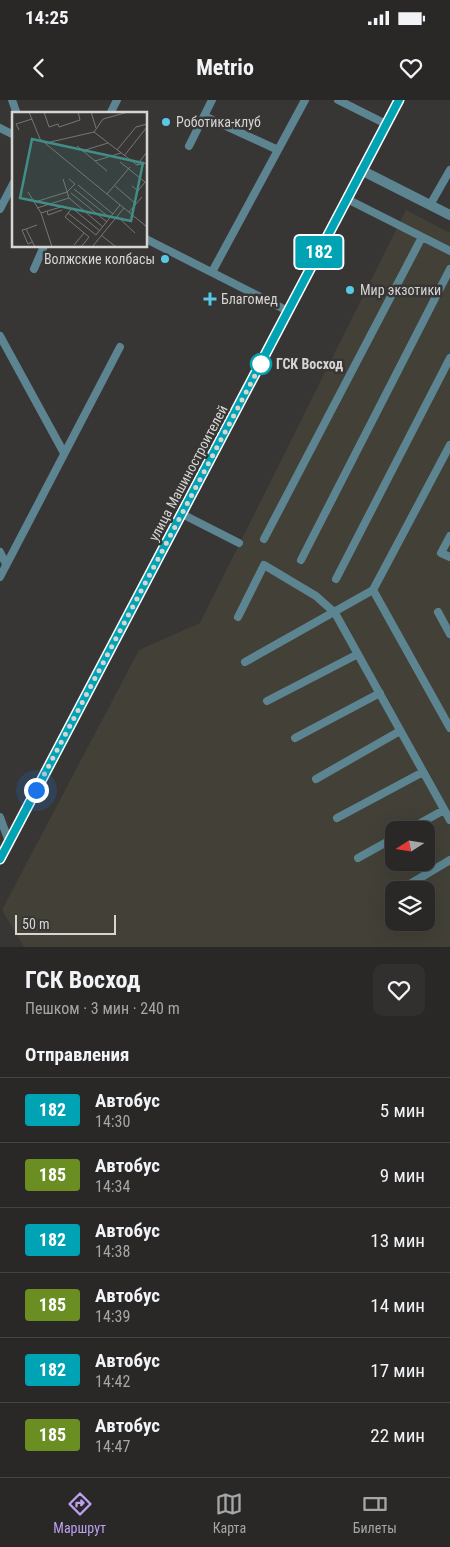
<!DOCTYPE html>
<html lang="ru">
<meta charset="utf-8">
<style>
body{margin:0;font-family:"Roboto Condensed",sans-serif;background:#31302f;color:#f1f3f6;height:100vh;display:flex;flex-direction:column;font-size:19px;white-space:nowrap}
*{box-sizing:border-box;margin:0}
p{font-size:16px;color:#a5a6a7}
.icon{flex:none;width:28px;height:28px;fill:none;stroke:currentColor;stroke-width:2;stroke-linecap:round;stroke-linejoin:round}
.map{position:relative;height:847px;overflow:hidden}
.details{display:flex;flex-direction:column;background:#292827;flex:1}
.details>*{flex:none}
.badge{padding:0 10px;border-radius:4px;font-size:18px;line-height:32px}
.needle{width:32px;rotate:258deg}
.buttons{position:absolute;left:385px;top:721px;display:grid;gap:10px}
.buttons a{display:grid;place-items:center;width:50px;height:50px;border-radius:10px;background:#292827;box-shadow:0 5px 20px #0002,0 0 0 1px #454444;font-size:25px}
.scale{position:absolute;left:15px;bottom:12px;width:101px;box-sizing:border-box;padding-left:5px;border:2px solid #d6d5d4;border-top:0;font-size:14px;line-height:18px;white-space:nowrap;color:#d6d5d4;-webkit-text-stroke:4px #373634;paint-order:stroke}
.you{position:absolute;width:25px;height:25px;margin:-12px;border:4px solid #fff;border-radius:50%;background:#1a73e8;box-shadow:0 0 0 8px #1a73e833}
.map>.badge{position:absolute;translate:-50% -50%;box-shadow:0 0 0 2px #fff}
h2{padding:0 25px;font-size:19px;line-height:45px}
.round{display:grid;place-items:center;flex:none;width:52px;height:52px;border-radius:10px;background:#31302f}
.summary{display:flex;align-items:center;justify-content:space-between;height:85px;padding:0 25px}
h1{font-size:24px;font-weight:700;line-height:38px}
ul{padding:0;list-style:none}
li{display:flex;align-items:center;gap:15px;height:65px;padding:0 25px;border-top:1px solid #454444}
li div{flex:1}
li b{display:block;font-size:19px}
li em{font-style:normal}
li .badge{min-width:55px;font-weight:700;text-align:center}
.status{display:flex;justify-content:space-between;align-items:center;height:35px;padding:0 25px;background:#292827;direction:ltr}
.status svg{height:14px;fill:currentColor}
header{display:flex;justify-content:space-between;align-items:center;height:65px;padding:0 25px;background:#292827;font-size:22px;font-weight:700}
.tab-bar{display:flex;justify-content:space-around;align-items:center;height:70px;border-top:1px solid #454444;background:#292827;font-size:14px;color:#a5a6a7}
.tab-bar a{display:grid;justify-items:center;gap:2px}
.tab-bar .active{color:#bca0f2}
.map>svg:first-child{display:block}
</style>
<div class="status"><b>14:25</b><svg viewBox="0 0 49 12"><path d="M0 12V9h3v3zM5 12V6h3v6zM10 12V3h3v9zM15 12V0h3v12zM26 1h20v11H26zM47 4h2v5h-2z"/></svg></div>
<header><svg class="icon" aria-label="back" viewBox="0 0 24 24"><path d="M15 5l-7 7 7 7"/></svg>Metrio<svg class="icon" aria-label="heart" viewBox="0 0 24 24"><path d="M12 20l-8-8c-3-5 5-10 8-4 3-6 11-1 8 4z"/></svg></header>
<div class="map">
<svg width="450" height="847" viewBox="0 0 450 847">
<rect width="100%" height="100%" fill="#373634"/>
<path fill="#424037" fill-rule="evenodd" d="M406,110L450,133V847H24L2,810L139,550L200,523ZM394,730H426V762H394ZM394,790H426V822H394Z"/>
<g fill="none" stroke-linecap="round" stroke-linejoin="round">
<path stroke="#5c8591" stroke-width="8" d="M12,0L17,14
M338,0L386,24
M110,14L117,0
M204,16L278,50
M0,28L14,35
M189,46L212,0
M347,99L450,151
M430,105L450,70
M0,109L14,82
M146,139L288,211
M34,169L44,146
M212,172L305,0
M0,236L64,353
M182,414L239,443
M450,436L441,453L450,457
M264,439L422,137
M0,452L6,464
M301,460L450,169
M0,477L120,247
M336,479L450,258
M373,490L450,628
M438,512L450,534
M238,517L264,465L316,496L335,513L450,720
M245,562L373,490L450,345
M267,601L358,554
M295,638L380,593
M316,679L400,631
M0,717L9,742
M337,718L423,672
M408,730L444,710
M358,758L394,738
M400,790L450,760
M391,795L394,794"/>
<path stroke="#5c8591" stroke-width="10" d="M361,70L450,115
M0,759L399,0"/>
</g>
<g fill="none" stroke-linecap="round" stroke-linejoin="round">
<defs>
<path id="line" d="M0,759L399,0"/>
</defs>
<use href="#line" stroke="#fff" stroke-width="11"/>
<use href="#line" stroke="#00a3b4" stroke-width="8"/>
<path stroke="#d6d5d4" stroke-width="5" stroke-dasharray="0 9" d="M36,690L261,264"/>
</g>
<g fill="#59c8e5" stroke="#373634" stroke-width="2">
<circle cx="166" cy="22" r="5"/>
<circle cx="165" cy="159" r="5"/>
<circle cx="350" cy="190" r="5"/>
<path d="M207.5 191.5h5v5h5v5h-5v5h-5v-5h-5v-5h5z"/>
</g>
<circle fill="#fff" stroke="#00a3b4" stroke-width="2.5" cx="261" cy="264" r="10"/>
<g text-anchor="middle" stroke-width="5" stroke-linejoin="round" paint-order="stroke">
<g font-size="14" fill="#d6d5d4" stroke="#373634" text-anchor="start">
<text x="176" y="27">Роботика-клуб</text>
<text x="155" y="164" text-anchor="end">Волжские колбасы</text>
<text x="360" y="195">Мир экзотики</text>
<text x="221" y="204">Благомед</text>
</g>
<g font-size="14" font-weight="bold" fill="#d6d5d4" stroke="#373634" text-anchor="start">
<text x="276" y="269">ГСК Восход</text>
</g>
<g font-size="14" fill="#d6d5d4" stroke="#373634">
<text transform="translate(188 373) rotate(-62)" y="5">улица Машиностроителей</text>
</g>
</g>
<g transform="translate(12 12)">
<rect width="135" height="135" fill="#373634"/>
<path fill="none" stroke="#777674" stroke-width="1" d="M17,0L28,27L135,115M32,0L37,15L46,12L47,15L68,8L66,0M79,0L84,16M7,18L4,12L20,7M82,20L125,53L135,51M82,20L91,7L116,0M34,31L82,20M65,34L95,59M105,38L124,15L135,12M70,39L96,31M112,44L135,15M83,49L109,41M108,50L133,70L126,79L120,74M125,53L135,40M51,67L57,86L91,115M66,73L101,102M103,74L124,92M62,77L98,106M16,80L29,101L40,135M59,81L95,110M95,82L118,55M23,90L55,80L63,72L57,67M25,96L57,86M35,99L36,103L50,98M117,100L130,85M29,101L52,94M56,101L84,123L108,93M105,104L123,121M14,117L10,118L16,132L20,130M89,123L104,135M62,133L72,121M23,135L14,117L25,113M69,135L77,125L53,105L60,96L88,119M80,135L112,96"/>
<path fill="#418e88" fill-opacity="0.15" stroke="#418e88" stroke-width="2.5" d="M20,27L131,51L119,109L8,86Z"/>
<rect width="135" height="135" fill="none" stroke="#d6d5d4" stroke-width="2.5"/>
</g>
</svg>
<div class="buttons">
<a><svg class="needle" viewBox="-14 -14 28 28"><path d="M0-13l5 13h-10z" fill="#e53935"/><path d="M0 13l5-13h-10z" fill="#a5a6a7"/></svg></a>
<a><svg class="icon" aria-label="layers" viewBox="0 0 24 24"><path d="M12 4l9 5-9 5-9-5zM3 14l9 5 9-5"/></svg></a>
</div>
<div class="scale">50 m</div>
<div class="you" style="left:36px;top:690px"></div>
<b class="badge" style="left:319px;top:152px;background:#00a3b4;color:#fff">182</b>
</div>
<section class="details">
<div class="summary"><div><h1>ГСК Восход</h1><p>Пешком · 3 мин · 240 m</p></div><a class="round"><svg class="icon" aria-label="heart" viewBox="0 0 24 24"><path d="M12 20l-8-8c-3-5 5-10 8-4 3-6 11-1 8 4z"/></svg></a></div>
<h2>Отправления</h2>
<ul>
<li><span class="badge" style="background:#00a3b4;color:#fff">182</span><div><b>Автобус</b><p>14:30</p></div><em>5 мин</em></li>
<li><span class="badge" style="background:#6b8e23;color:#fff">185</span><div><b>Автобус</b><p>14:34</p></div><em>9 мин</em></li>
<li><span class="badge" style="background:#00a3b4;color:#fff">182</span><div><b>Автобус</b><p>14:38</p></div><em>13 мин</em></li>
<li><span class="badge" style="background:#6b8e23;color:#fff">185</span><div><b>Автобус</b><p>14:39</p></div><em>14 мин</em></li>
<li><span class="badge" style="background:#00a3b4;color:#fff">182</span><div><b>Автобус</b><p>14:42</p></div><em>17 мин</em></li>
<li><span class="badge" style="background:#6b8e23;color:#fff">185</span><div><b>Автобус</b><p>14:47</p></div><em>22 мин</em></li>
</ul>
</section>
<nav class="tab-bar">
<a class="active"><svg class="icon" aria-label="directions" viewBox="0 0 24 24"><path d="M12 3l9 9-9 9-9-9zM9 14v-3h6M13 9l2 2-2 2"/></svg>Маршрут</a>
<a><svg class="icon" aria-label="map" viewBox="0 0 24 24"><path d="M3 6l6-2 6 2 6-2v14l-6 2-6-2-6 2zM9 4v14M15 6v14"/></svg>Карта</a>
<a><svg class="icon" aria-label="tickets" viewBox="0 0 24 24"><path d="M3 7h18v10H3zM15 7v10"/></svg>Билеты</a>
</nav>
